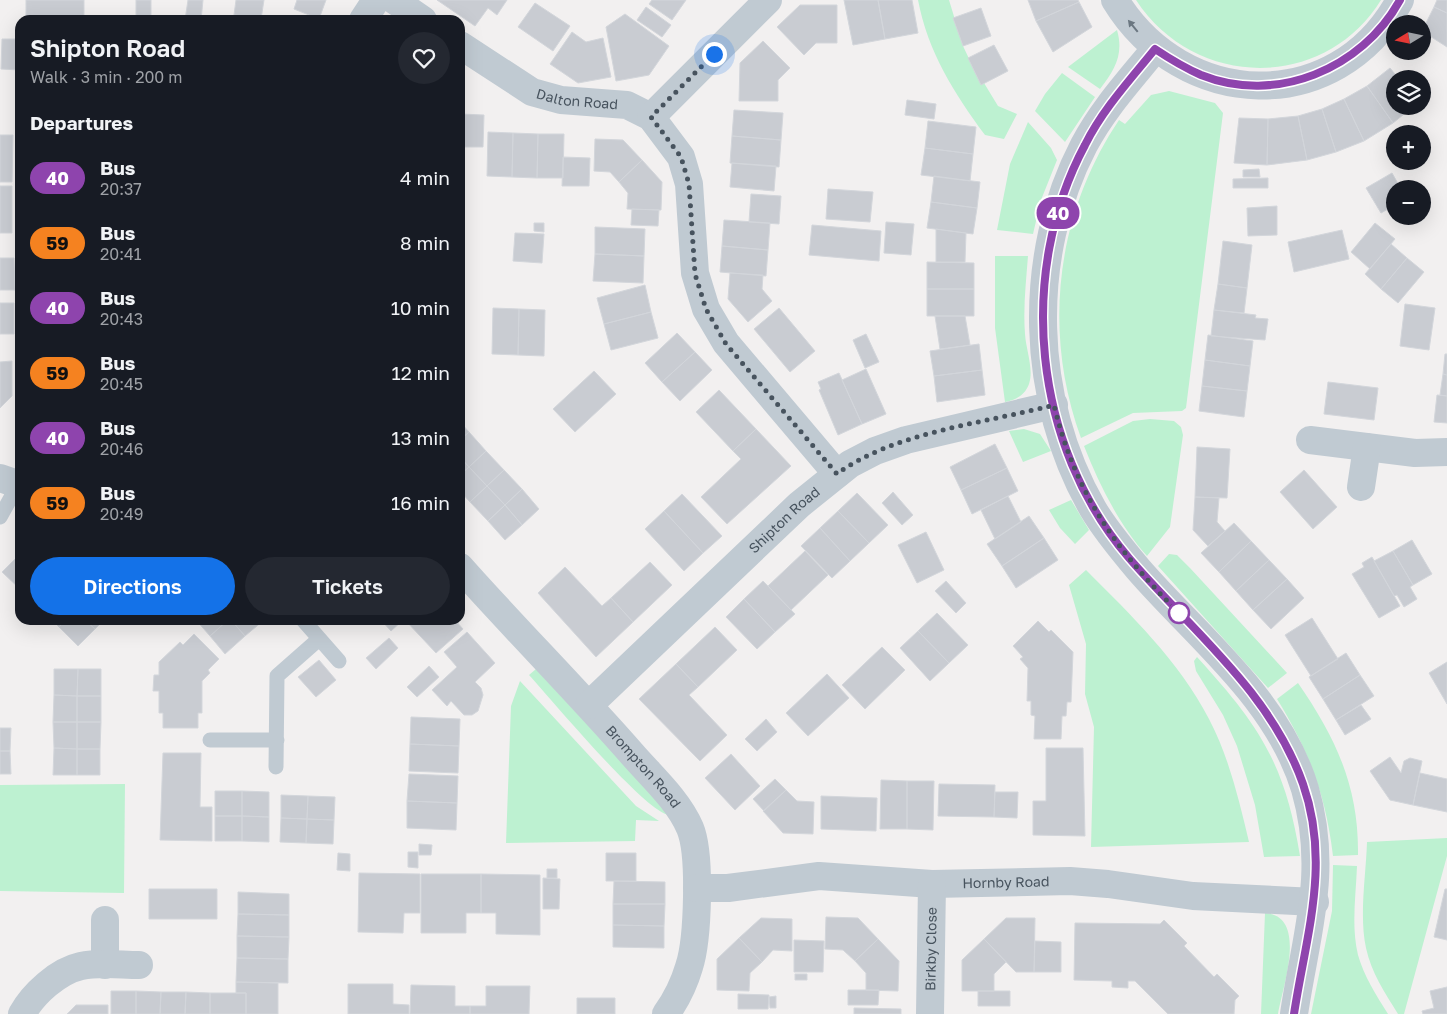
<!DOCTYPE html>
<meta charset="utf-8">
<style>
body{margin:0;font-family:"Golos Text",sans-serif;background:#242831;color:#f1f3f6;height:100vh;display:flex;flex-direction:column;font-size:19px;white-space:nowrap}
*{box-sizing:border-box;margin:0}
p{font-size:16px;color:#9ea1a6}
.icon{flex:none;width:28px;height:28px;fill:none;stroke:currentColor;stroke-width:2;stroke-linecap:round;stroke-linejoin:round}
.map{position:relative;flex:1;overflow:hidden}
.sheet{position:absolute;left:15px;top:15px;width:450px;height:610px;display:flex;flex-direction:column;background:#171b24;border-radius:15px;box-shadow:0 5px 20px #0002}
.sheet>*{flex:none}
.badge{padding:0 10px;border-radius:16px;font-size:18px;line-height:32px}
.needle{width:32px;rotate:260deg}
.fabs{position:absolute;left:1386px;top:15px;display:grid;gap:10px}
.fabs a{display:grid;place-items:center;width:45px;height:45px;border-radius:50%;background:#171b24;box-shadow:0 5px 20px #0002;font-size:25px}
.you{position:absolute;width:25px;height:25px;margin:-12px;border:4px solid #fff;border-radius:50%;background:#1a73e8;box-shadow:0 0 0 8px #1a73e833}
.map>.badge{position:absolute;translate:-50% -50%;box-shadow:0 0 0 2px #fff}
h2{padding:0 15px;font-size:19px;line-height:45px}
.round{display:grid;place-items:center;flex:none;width:52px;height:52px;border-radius:26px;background:#242831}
.overview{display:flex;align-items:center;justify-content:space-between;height:85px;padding:0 15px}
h1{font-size:24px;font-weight:600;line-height:38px}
.cta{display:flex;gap:10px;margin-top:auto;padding:10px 15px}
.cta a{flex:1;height:58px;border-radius:30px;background:#1472e8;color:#fff;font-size:20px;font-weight:600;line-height:58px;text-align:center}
.cta a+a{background:#242831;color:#f1f3f6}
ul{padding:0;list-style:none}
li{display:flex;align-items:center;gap:15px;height:65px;padding:0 15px}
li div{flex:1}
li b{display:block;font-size:19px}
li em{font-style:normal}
li .badge{min-width:55px;font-weight:700;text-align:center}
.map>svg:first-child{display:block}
</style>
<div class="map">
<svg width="1447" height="1014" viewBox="0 0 1447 1014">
<rect width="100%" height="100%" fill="#f2f0f0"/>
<path fill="#bdf1d1" d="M918,0H949L963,46L981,84L984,83L998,106L1017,114L1004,139L985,135C954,93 928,52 918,0Z
M1136,0H1381C1324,92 1194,89 1136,0Z
M1117,30C1124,54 1115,70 1100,89L1068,67Z
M1062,73L1095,97L1065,142L1035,111L1045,94Z
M1169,91L1215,103L1223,113L1186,408L1182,411L1133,413L1081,438C1042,331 1056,214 1119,120L1125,124L1151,95Z
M1028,122L1051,148L1057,160L1041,200L1033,234L997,230L1010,164Z
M995,256H1028C1026,282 1023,308 1025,334C1026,350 1034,369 1029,384C1025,395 1016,400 1005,402L995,328Z
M1150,419L1174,421L1181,427L1183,435L1170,527L1147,556C1119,525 1099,484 1084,446L1133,421Z
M1024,429L1040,434L1051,451L1023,462L1009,431Z
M1071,500L1089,530L1075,544L1060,528L1049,510Z
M1169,554L1177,555L1190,568L1287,673L1268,688L1158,566Z
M1086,570C1131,615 1179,661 1209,719C1229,757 1239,800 1249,842L1091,847L1094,727L1085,694L1086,644L1069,585Z
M1197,657C1259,725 1285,763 1300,856L1264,857L1255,805L1237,746L1223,715L1196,671L1194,661Z
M536,669L654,796L669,815C645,812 551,699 529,675Z
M520,681L636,806L659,821L636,820L635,841L506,843L511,706Z
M1298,683C1336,738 1359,787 1358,855L1333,856C1326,796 1309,751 1277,699Z
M125,784L124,893L0,891V785Z
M1447,838V856L1404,1014H1398C1385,993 1371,972 1366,948C1359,916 1366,875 1367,842Z
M1333,865L1357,866C1356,895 1351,926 1358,955C1364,976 1376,995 1388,1014H1311L1332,911Z
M1265,913C1309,916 1282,988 1278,1014H1261Z"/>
<path fill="#c9ccd2" stroke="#d3d6db" d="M26,0H84V18L26,17Z
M136,0H151V18H136Z
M188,0H203L201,20H185Z
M236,0H264L261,19L234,15Z
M297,0H326L319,19L294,9Z
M437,0H507L497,15L488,8L475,26Z
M652,0H686L672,20L649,4Z
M844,0H878L885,39L853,45Z
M878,0H912L918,33L885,39Z
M1028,0H1078L1079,2L1036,21Z
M1437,0H1447V13L1434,7Z
M1079,2L1092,27L1053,52L1036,21Z
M535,3L570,26L553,51L518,27Z
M800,5H837V43H816L804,55L777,27Z
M646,7L671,25L662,37L637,20Z
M1434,7L1447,13V47L1422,31Z
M981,8L991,36L963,46L953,18Z
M625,14L669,46L649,75L616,81L606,27Z
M572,32L586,42L603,38L611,77L578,83L550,64Z
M2,39H20V70L1,69Z
M763,41L790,68L778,80V101H739L740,63Z
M994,45L1008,71L981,85L968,58Z
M1390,68L1399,79H1395V106H1414L1393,123L1367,86Z
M1367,86L1393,123L1364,141L1344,99Z
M1344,99L1364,141L1336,152L1322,109Z
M907,100L936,104L934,119L905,115Z
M1322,109L1336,152L1307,160L1298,116Z
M734,110L783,113L781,140L732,136Z
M460,114L484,115L483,147H460Z
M1298,116L1307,160L1267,165L1268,119Z
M1239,118L1268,119L1267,165L1234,163Z
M928,121L976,127L973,154L925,148Z
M488,132L513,133L512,177L487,176Z
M513,133L538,134L537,178L512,177Z
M538,134H564L563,178H537Z
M0,135H13L12,182H0Z
M732,136L781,140L779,167L730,163Z
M595,139L623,140L642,160L619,182L610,172L594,171Z
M925,148L973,154L970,181L921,175Z
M563,157L590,158L589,186H562Z
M642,160L662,182L661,210L627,209L628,193L619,182Z
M732,163L776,166L774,191L730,187Z
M1259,169L1260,177H1243V170Z
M1392,173L1401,189H1395V205L1381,213L1366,188Z
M934,176L980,182L977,208L931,202Z
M1268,178V188H1233V179Z
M0,186H12V233H0Z
M828,189L873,192L870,222L826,219Z
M751,194L781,196L779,224L749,222Z
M931,202L977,208L973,234L927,228Z
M1277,206V235L1248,236L1247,208Z
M632,209L659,210L658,226L631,225Z
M724,220L770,223L768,250L722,246Z
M886,222L914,224L911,255L884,253Z
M534,223H544V232L534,231Z
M1375,223L1395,239L1370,269L1351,252Z
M812,225L881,231L879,261L809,255Z
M595,227L645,229L644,256L595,254Z
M936,229L966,233L965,262H936Z
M1342,230L1349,259L1294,272L1288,242Z
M515,233L544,234L542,263L513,261Z
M1223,241L1252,245L1247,288L1218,284Z
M1391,244L1407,258L1381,289L1365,274Z
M722,246L768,250L766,276L720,272Z
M595,254L644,256L643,283L593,281Z
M0,258H14L15,290H0Z
M1407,258L1424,272L1398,303L1381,289Z
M927,262L974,263V289H927Z
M730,273L763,275L762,289L772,301L748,322L728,299Z
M1218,284L1247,288L1244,313L1214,310Z
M645,285L651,312L604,324L597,298Z
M927,289H974V316H927Z
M0,303H14V334H0Z
M1405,304L1435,308L1429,350L1400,346Z
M493,308L519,309L518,355L492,354Z
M779,308L815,351L790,372L754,329Z
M519,309L545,310L544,356L518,355Z
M1214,310L1256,315L1255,318L1268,319L1265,340L1211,336Z
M651,312L658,338L611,350L604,324Z
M935,316H965L970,345L940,349Z
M677,333L695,352L662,382L645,363Z
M866,334L879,362L865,368L853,340Z
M1208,335L1253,341L1250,366L1205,360Z
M979,344L982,370L934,376L930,351Z
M695,352L712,370L680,401L662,382Z
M1445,354H1447V375L1443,374Z
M1205,360L1250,366L1247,391L1202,386Z
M12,361V396L0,408V362Z
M866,369L886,414L862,424L842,380Z
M982,370L985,395L937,402L934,376Z
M594,371L616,394L575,432L553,409Z
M839,373L862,424L838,435L819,390L821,389L818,382Z
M1443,374L1447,375V396L1440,395Z
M1328,382L1378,388L1374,420L1324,414Z
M1202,386L1247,391L1244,417L1199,411Z
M719,390L756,429L733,451L696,412Z
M1437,395L1447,396V423L1434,422Z
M460,422L469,432L460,440Z
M756,429L791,466L727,524L701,497L741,459L733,451Z
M469,432L486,451L469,467L460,457V440Z
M995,444L1007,468L961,490L950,467Z
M1197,447L1230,449L1227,498L1195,497Z
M486,451L504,470L487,486L469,467Z
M460,457L469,467L460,475Z
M469,467L487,486L470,502L460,491V475Z
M1007,468L1018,491L972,514L961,490Z
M504,470L522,489L505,505L487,486Z
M1304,470L1337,507L1313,529L1280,492Z
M487,486L505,505L488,521L470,502Z
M522,489L539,509L522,525L505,505Z
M893,492L913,515L902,525L882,503Z
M857,493L888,525L869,543L838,511Z
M682,494L722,536L703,553L664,511Z
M1008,496L1021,522L995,539L981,510Z
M1195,497L1219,498L1217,522L1225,531L1208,546L1193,530Z
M505,505L522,525L505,540L488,521Z
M664,511L703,553L684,571L645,529Z
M838,511L869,543L850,561L820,528Z
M1029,516L1044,538L1002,566L987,544Z
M1234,523L1251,541L1219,572L1201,553Z
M820,528L850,561L832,578L801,546Z
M926,532L944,570L917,583L898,545Z
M1044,538L1058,560L1016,588L1002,566Z
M1412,540L1432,574L1413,585L1393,551Z
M1251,541L1269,560L1236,591L1219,572Z
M805,551L828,575L791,610L768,586Z
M1393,551L1413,585L1410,587L1417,599L1404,607L1397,595L1394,596L1374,561Z
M19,555L20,556V589L2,572Z
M1372,557L1400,606L1379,618L1352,574L1364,567L1362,563Z
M1269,560L1287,579L1253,610L1236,591Z
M650,562L672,585L633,622L611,598Z
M565,567L602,606L611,598L633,622L596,657L538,593Z
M1287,579L1304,598L1271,629L1253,610Z
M763,581L795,614L775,632L744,599Z
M946,581L966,603L956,613L935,591Z
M744,599L775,632L757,649L726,617Z
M937,613L968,645L949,663L918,631Z
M1312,618L1338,659L1311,676L1285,635Z
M52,620H66L59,627Z
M66,620H85L95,629L78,646L59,627Z
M85,620H104L95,629Z
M196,620H228L210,636Z
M228,620H231L245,636L225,654L210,636Z
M231,620H264L245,636Z
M381,620H403L391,631Z
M455,620L463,629L436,653L406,621Z
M1038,621L1049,632L1051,630L1073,652L1071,702H1067L1066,716H1062L1061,739H1034L1035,716L1031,715V701H1027L1028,668L1020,659L1023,657L1013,646Z
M715,627L737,650L698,687L676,664Z
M918,631L949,663L930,681L900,648Z
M467,632L495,663L475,682L481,688L483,695L478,711L472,715H464L451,701L447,706L432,690L457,667L444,652Z
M194,634L219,659L208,670L210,673L202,681V713H198V728H163V713H159V691H153L154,675H159V662L180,642L183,645Z
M389,638L398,648L376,669L366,658Z
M882,647L905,670L865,709L842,685Z
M1346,653L1360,675L1323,699L1309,677Z
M319,660L336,680L316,697L298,677Z
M1447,662V704L1429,673Z
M676,664L698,687L689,695L727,735L700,761L639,699Z
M429,666L439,677L417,697L407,687Z
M54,669H78L77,696L54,695Z
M78,669H101V696H77Z
M827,674L849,698L808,736L786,713Z
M1360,675L1374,696L1336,720L1323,699Z
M54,695L77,696V722H53Z
M77,696H101V722H77Z
M1361,705L1371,719L1345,735L1336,720Z
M411,717L460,719L459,746L410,744Z
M766,719L777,732L757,751L745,739Z
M53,722H77V749L54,748Z
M77,722H101L100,749H77Z
M0,728H11L10,751H0Z
M410,744L459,746L458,773L409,771Z
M54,748L77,749V775H53Z
M1046,748H1083L1085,836L1033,835V801H1046Z
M77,749H100V775H77Z
M0,751H10L11,774H0Z
M163,753H201L200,807H212V841L160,840Z
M731,754L760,786L735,810L705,778Z
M1390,757L1401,773L1404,761L1410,758L1422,761L1413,805L1390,800L1370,771Z
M1420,773L1447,779V812L1413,805Z
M409,774L458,776L457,803L407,801Z
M775,779L786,790L764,811L753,799Z
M881,780L907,781V829H880Z
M907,781H934L933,830L907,829Z
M939,784L995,785L994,817L938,816Z
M786,790L797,801L814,802L813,834L783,833L763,811Z
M215,791H242V816H215Z
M242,791L269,792V817L242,816Z
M995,792H1018L1017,818L994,817Z
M281,795L308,796L307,819L281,818Z
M308,796L335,797L334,820L307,819Z
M821,796L877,798L876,831L821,829Z
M407,801L457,803L456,830L407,828Z
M215,816H242V841H215Z
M242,816L269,817V842L242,841Z
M281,818L307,819L306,843L280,842Z
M307,819L334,820L333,844L306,843Z
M419,844L432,845L431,855H419Z
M408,852H418V868L408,867Z
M338,853L350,854V871L337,870Z
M606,853H636V881H606Z
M547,869H557V878H547Z
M359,873L420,874V913H404L403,933L358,932Z
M421,874H481V913H466V933H421Z
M481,874L540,875V935L496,934V913H481Z
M543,878L560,879L559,909H543Z
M614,881L665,882V904H613Z
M149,889H217V919H149Z
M1445,889H1447V940L1434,937Z
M238,892L289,894V915L238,914Z
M613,904H665L664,926L613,925Z
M238,914L289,915V937L237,936Z
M826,917L858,918L878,939L855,961L843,950L825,949Z
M761,918L792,919V951L773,950L762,962L739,938Z
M1006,918H1035L1034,972H1016L984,939Z
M1164,920L1187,943L1184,946L1214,977L1217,974L1239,996L1235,1000L1234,1014H1168L1135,981H1128V988L1112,987V981L1074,980L1075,923L1160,924Z
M613,925L664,926V948L613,947Z
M237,936L289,937L288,959L237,958Z
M739,938L762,962L750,973L749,991L717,990V959Z
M878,939L899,961L898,991L866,990V973L855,961Z
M984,939L1006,962L994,974V991H962V960Z
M794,940L824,941L823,972H794Z
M1035,941L1061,942V972H1034Z
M237,958L288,959V983L236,982Z
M795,974H807V980H795Z
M236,982L278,983V1014H246V993H236Z
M348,984H393V1004L409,1005V1014H348Z
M411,985L455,986V1006H470V1014H410Z
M486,986H530L529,1014H470V1006H486Z
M1447,987V1014H1423L1422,1011L1434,1008L1430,991Z
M848,990H879L878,1005H848Z
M111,991H136V1014H111Z
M136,991L161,992L160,1014H136Z
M978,991H1010V1006H978Z
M161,992H186L185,1014H160Z
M186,992L210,993V1014H185Z
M210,993H246V1014H210Z
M738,994L769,995L768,1009H738Z
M776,996V1008H770L769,997Z
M577,998H615V1014H577Z
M76,1005H108V1014H67Z
M854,1008L901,1009V1014H854Z"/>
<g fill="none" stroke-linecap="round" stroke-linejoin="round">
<path stroke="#c0cad2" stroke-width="15" d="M0,517L18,485
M303,620L339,661
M210,740H277
M276,767L277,676L319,639"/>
<g stroke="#c0cad2" stroke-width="28">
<path d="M394,0L423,20"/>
<path d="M363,20L376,0"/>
<path id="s1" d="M460,45L532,92L561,100L627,105L651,117L681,157L689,184L695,273L706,309L726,343L837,474"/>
<path d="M651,117L768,0"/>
<path d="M1310,440L1415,453L1447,452"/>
<path d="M0,478L20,485"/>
<path d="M1361,487L1367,447"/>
<path id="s2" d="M460,567C516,630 576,690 632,754C652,777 678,800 690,828C701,854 698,940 689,967C684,984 676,1000 666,1014"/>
<path id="s3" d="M589,705L799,505L850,464L875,451L906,440L1054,405"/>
<path id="s4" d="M697,888H728L819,876L932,884L1070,881L1108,884L1193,896L1315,902"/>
<path d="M105,965V920"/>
<path d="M22,1014C33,994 58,971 81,966C99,962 121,965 139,965"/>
<path id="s5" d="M930,1014L932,884"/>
</g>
<path stroke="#c0cad2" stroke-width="28" d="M1115,0C1182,110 1336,118 1400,0
M1155,49C1130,80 1103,109 1084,145C1026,256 1030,400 1093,509C1106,531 1123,551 1139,570C1198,638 1278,699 1305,789C1329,872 1306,933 1294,1014"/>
</g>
<defs><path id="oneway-solid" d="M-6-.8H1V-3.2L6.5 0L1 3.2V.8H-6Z" transform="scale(1.25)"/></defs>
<use fill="#6b7781" href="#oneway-solid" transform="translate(1133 26) rotate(-129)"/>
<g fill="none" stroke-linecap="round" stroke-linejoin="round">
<defs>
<path id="line" d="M1294,1014C1306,935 1331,864 1303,784C1271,692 1190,629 1129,558C1033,446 1016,274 1085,145C1103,109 1130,80 1155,49C1170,59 1185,68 1201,75C1276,105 1362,69 1400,0"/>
</defs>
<use href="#line" stroke="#fff" stroke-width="11"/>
<use href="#line" stroke="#8e44ad" stroke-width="8"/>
<path stroke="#47535e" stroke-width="5" stroke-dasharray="0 9" d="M714,54L651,117L681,157L689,184L695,274L706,309L726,344L837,474C893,432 986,423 1054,405C1075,493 1116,550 1179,613"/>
</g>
<circle fill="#fff" stroke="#8e44ad" stroke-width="2.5" cx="1179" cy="613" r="10"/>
<g text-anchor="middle" stroke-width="5" stroke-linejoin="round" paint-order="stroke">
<g font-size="14" fill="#47535e" stroke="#fff">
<text dy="5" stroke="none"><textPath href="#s1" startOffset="132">Dalton Road</textPath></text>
<text dy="5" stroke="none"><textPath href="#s3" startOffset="269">Shipton Road</textPath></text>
<text dy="5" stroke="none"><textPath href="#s2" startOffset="271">Brompton Road</textPath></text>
<text dy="5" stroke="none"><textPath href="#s4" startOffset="310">Hornby Road</textPath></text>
<text dy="5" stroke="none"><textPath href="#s5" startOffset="65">Birkby Close</textPath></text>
</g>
</g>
</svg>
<div class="fabs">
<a><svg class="needle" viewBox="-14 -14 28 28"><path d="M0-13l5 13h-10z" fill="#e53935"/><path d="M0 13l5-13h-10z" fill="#9ea1a6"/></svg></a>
<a><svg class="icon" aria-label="layers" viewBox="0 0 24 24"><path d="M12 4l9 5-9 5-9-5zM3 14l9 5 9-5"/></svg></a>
<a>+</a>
<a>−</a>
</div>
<div class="you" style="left:714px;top:54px"></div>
<b class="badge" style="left:1058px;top:213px;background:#8e44ad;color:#fff">40</b>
<section class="sheet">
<div class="overview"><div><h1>Shipton Road</h1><p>Walk · 3 min · 200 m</p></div><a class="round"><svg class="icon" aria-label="heart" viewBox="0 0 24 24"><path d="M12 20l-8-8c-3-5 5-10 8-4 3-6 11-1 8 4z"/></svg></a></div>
<h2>Departures</h2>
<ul>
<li><span class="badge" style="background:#8e44ad;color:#fff">40</span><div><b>Bus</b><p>20:37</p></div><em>4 min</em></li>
<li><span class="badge" style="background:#f58220;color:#111">59</span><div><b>Bus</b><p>20:41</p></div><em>8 min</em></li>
<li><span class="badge" style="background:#8e44ad;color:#fff">40</span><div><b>Bus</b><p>20:43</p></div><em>10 min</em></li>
<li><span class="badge" style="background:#f58220;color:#111">59</span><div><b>Bus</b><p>20:45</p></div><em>12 min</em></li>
<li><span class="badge" style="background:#8e44ad;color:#fff">40</span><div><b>Bus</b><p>20:46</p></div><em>13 min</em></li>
<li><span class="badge" style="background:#f58220;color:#111">59</span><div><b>Bus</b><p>20:49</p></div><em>16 min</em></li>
</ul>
<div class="cta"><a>Directions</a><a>Tickets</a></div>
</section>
</div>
